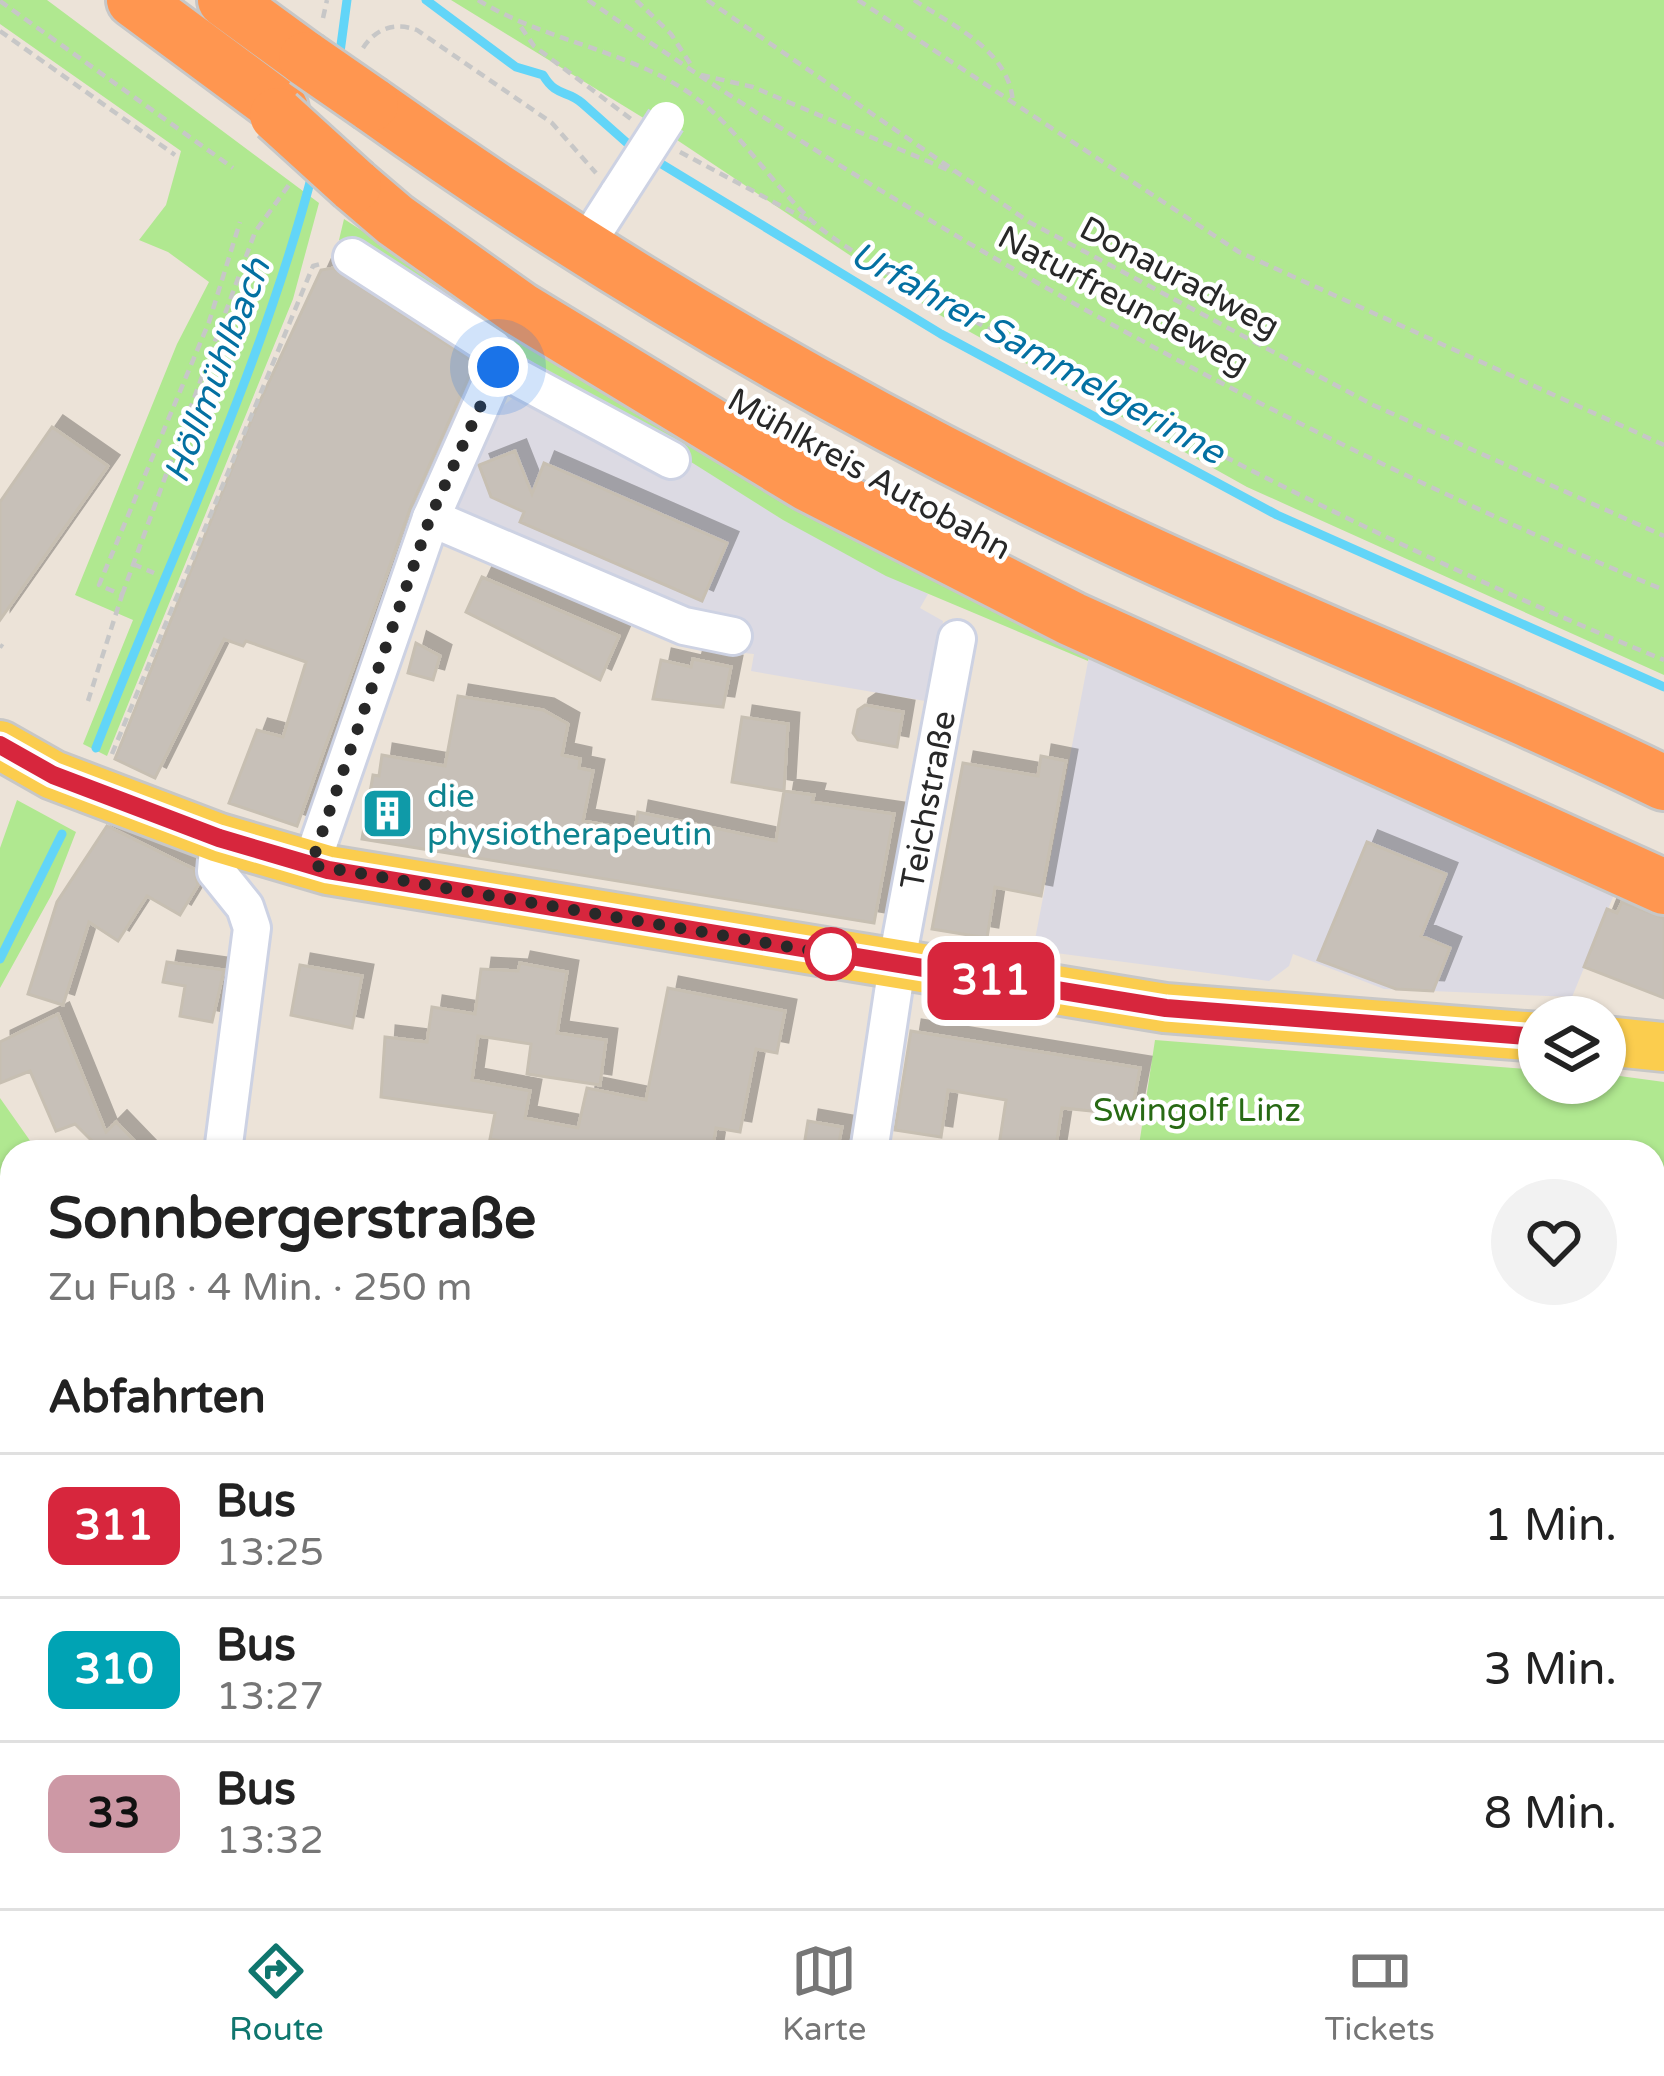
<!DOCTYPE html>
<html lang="de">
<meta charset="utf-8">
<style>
body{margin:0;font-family:"Varela Round",sans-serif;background:#f2f2f2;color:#222;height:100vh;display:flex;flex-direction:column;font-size:45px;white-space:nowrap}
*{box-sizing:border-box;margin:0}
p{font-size:39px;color:#767676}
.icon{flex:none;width:66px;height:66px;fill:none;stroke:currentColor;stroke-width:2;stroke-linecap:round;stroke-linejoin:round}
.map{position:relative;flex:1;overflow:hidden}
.details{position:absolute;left:0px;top:1140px;width:1665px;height:768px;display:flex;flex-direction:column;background:#fff;border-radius:36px 36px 0 0;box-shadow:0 3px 9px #0004}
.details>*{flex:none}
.badge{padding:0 24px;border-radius:18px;font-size:42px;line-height:78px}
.tools{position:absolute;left:1518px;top:996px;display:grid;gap:24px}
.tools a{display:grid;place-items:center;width:108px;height:108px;border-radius:50%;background:#fff;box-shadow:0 3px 9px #0004;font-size:60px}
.you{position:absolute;width:60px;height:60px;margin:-30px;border:9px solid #fff;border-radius:50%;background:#1a73e8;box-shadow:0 0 0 18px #1a73e833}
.map>.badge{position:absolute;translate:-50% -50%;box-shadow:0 0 0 6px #fff}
h2{padding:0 48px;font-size:45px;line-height:108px}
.round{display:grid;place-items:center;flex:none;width:126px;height:126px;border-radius:63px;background:#f2f2f2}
.head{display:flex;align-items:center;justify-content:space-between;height:204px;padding:0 48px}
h1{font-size:57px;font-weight:800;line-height:90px}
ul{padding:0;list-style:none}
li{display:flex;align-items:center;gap:36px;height:144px;padding:0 48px;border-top:3px solid #e0e0e0}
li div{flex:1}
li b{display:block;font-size:45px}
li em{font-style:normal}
li .badge{min-width:132px;font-weight:700;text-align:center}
.tabs{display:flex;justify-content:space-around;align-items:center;height:168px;border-top:3px solid #e0e0e0;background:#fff;font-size:33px;color:#767676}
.tabs a{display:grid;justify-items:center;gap:6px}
.tabs .selected{color:#0f766e}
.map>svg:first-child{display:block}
</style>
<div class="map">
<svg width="1664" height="1908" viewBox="0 0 1664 1908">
<defs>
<filter id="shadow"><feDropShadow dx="11" dy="-11" stdDeviation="0" flood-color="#0004"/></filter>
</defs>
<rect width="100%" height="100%" fill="#ece3d8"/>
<path fill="#dcdae3" d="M514,397L687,458L783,520L928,594L920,608L943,621L931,702L751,671L754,654L744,653L749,630L694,616L460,514L455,505L496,412Z
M1091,646L1620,880L1572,997L1384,989L1293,954L1289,966L1269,981L1033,950Z"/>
<path fill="#b0e890" d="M0,0H47L319,203L293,299L107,756L83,744L133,620L75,595L177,344L209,282L168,252L139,240L166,205L181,151L0,24Z
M451,0H1664V675L1247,487L938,314L650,122Z
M344,219L541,346L1091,646L1088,661L886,576L783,520L339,240Z
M17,800L76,832L52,894L0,988V848Z
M1155,1040L1539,1070V1083H1605V1074L1664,1082V1907L1626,1896H1653V1152H1138Z
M0,1098L38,1152H12V1266L0,1288Z
M0,1451L12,1464V1608L0,1622Z
M643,1896H1477L1474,1908H641Z"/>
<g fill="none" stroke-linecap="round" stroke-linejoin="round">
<path stroke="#62d5f8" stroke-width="9" d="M426,0L516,67L543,75C557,98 566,89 582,103C600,119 617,134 635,150
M339,60L347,0
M650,157L941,334L1277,515L1664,687
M96,748C170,557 260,373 312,175
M0,959L62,834"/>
</g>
<path fill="#c7c0b8" stroke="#c7bfb2" stroke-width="3" filter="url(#shadow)" d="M333,268L475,363L410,509L297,826L229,803L257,730L283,737L306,662L246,641L243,646L224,639L155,778L115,759L253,416L321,270Z
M52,427L108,466L0,620V502Z
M515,451L532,494L544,463L727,543L702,601L520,522L524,512L491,497L479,465Z
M482,577L619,636L600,680L466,612Z
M416,643L440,656L433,680L408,673Z
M693,659L731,667L723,707L653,699L661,660L691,667Z
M458,696L543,710L568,724L562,755L580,759L579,768L593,771L583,821L635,830L638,812L776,841L784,791L814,795L812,802L894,814L874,923L362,839L373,775L379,776L382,755L445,766Z
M865,705L903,712L897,747L858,740L853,733L858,710Z
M742,717L788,724L784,791L732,782Z
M1041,756L1066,761L1041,896L995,887L987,938L932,929L963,763L1038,776Z
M107,826L194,869L198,885L180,915L147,896L118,941L89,922L63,1005L28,994L57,902Z
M1367,842L1446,874L1421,936L1450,948L1433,991L1396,989L1318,960Z
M1622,902L1664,918V998L1584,967L1607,909L1617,913Z
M167,962L224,970L212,1022L180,1016L185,986L163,982Z
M520,963L567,972L557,1033L606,1040L600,1085L527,1074L531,1044L478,1036L472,1080L530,1091L525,1118L578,1128L587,1088L646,1100L668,988L785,1011L777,1053L756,1049L740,1132L716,1128L712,1152H553L490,1139L495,1113L381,1097L385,1037L427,1042L432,1007L475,1014L481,969L518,971Z
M300,965L362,976L352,1028L291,1015Z
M58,1014L106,1132L116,1122L145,1152H85L94,1143L75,1124L56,1131L30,1071L0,1083V1042Z
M911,1031L1140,1068L1131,1115L1062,1108L1055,1152H998L1006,1100L948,1090L941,1137L895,1130Z
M808,1121L842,1127L837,1152H803Z"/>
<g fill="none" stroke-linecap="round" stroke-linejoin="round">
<defs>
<g id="minor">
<path d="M585,246L619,193"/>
<path d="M352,257L493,348L500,357L498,367"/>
<path d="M431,518L498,367L671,460"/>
<path d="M219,838L216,871L245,907L252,928L223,1152"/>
<path d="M311,865L431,518L684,626L733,636"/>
<path id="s1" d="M869,1152L901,939L957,639"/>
<path d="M1603,1896L1643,1908"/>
<path d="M383,1908L392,1896"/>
<path d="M1296,1908L1333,1896"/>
<path d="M1485,1908L1489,1896"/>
</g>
<path id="major" d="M0,745L53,775L219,838L328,870L1165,1008L1539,1037
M1605,1041L1664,1047"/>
<path id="highway" d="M134,0L281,109
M225,0L306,59
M371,104C602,269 851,413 1108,535C1291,622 1481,694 1664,783
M354,185L395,220L520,309L808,484L1072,619L1664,887"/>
</defs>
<use href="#minor" stroke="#cdd2e3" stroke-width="42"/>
<use href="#major" stroke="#c7c7c7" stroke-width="54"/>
<use href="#highway" stroke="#c7c7c7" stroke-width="60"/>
<path stroke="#c7c7c7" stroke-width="4.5" stroke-dasharray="9 6" stroke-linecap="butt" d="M478,0C543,40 622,49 685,90C743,128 775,196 832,237C896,282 969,317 1036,355C1239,469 1449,572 1664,660
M588,0C923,232 1287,434 1664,590
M636,0L671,34L693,68
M707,0L1029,222L1373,405L1664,536
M858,0L1239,252L1664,445
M914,0C953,26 1011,51 1013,104
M0,1L233,168
M323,18L327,0
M521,27L534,46L631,119
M0,31L175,155
M363,48C376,28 395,22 417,30L552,123L596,173
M701,75L753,87L953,172
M680,152L813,223
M133,564L154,573
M122,595L255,232L291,182
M0,645L3,647
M88,701L122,595L99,585L209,322L240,222
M112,754L313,266L320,264
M1563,1006L1587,1007
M0,1643L12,1644
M0,1849L12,1852
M159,1908L163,1896"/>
<use href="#minor" stroke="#fff" stroke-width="36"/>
<use href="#major" stroke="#fbcd4e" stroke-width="48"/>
<use href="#highway" stroke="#ff9650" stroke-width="54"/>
<defs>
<path id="minor-bridge" d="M619,193L666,120"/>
<path id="highway-bridge" d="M306,59L371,104
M277,115L354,185"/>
</defs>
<use href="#minor-bridge" stroke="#cdd2e3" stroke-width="42" stroke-linecap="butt"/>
<use href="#highway-bridge" stroke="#c7c7c7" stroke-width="60" stroke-linecap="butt"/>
<use href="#minor-bridge" stroke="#fff" stroke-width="36"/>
<use href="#highway-bridge" stroke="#ff9650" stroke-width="54"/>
</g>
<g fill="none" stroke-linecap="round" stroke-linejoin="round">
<defs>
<path id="line" d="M0,745L53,775L219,838L328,870L1166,1008L1539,1037"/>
</defs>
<use href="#line" stroke="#fff" stroke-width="27"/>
<use href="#line" stroke="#d7263d" stroke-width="18"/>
<path stroke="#282828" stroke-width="12" stroke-dasharray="0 21.6" d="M498,367L430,518L311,865L831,954"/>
</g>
<defs>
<symbol id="building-square" viewBox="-11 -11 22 22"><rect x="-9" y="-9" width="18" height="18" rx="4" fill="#0f9aa8" stroke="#fff"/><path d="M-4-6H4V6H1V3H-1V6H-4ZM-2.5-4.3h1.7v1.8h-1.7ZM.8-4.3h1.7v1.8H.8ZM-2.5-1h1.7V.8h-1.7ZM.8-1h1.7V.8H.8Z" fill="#fff"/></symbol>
</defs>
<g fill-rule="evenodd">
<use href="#building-square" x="358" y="784" width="59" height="59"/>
</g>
<circle fill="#fff" stroke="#d7263d" stroke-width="6" cx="831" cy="954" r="24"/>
<g text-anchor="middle" stroke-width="9" stroke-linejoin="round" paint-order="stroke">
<g font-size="33" fill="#282828" stroke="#fff">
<text transform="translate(1180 276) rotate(28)" y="12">Donauradweg</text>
<text transform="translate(1124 299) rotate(28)" y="12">Naturfreundeweg</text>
<text transform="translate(870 473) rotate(29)" y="12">Mühlkreis Autobahn</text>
<text dy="12" stroke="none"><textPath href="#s1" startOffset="357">Teichstraße</textPath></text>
</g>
<g font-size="33" fill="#0d838f" stroke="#fff" text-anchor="start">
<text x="427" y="807">die<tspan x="427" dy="38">physiotherapeutin</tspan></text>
</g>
<g font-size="33" fill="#286a14" stroke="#fff">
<text x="1197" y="1121">Swingolf Linz</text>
</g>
<g font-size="36" font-style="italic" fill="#0370a2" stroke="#fff">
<text transform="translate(1038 352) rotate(29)" y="13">Urfahrer Sammelgerinne</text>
<text transform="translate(216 370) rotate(-69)" y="13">Höllmühlbach</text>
</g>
</g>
</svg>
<div class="tools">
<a><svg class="icon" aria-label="layers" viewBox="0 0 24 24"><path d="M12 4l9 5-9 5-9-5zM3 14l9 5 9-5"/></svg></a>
</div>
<div class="you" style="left:498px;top:367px"></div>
<b class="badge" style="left:991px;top:981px;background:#d7263d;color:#fff">311</b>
<section class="details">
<div class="head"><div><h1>Sonnbergerstraße</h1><p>Zu Fuß · 4 Min. · 250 m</p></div><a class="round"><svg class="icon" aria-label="heart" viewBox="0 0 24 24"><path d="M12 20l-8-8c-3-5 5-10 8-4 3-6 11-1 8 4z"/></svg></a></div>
<h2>Abfahrten</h2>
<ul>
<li><span class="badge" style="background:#d7263d;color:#fff">311</span><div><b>Bus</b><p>13:25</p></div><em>1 Min.</em></li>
<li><span class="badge" style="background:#00a3b4;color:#fff">310</span><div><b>Bus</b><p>13:27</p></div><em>3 Min.</em></li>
<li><span class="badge" style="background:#cd98a5;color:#111">33</span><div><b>Bus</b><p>13:32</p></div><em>8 Min.</em></li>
</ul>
</section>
</div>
<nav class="tabs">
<a class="selected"><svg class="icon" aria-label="directions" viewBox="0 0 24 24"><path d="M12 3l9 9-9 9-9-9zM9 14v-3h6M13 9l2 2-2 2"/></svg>Route</a>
<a><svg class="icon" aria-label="map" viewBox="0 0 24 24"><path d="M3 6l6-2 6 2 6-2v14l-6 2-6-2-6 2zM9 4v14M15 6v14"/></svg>Karte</a>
<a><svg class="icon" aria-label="tickets" viewBox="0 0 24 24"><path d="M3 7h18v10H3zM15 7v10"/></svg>Tickets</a>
</nav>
